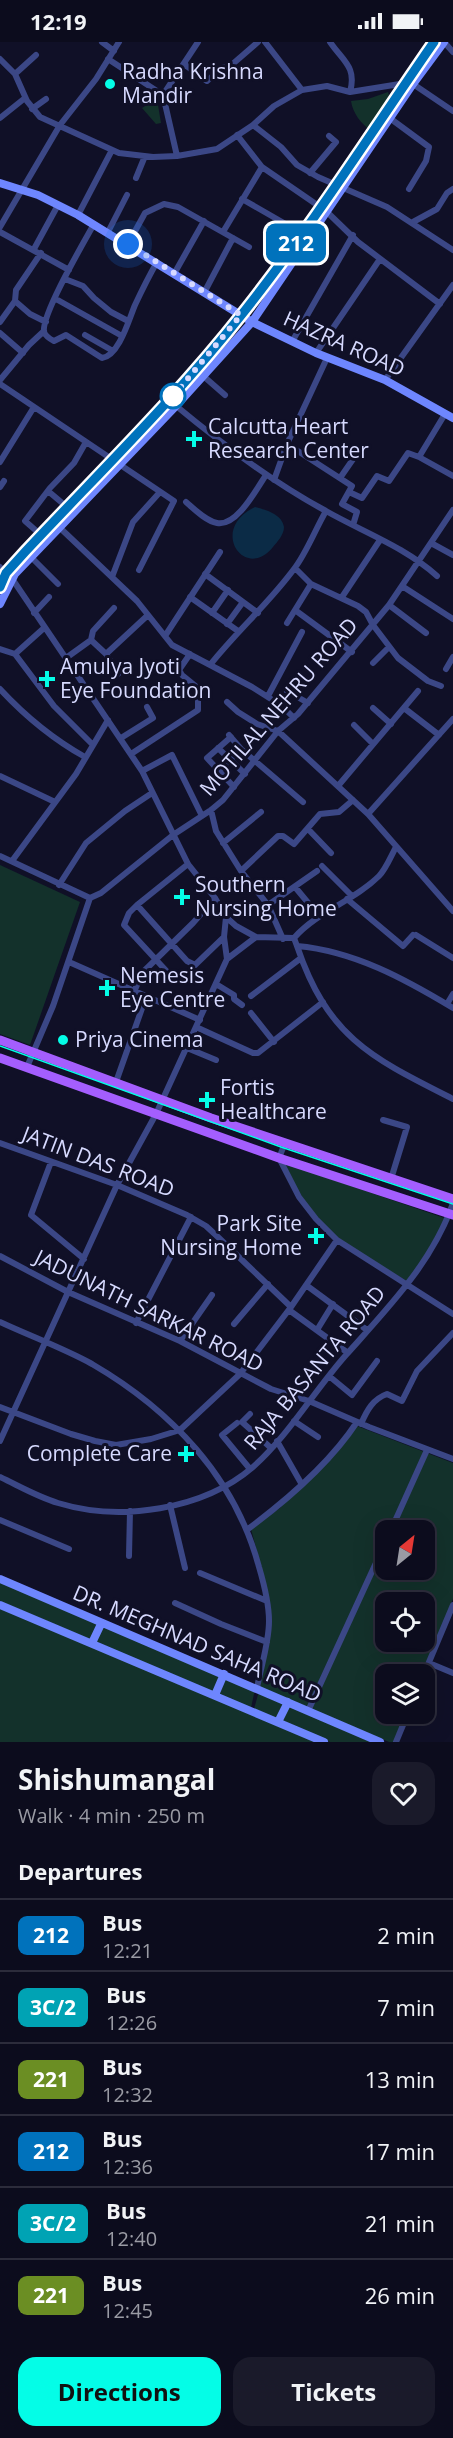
<!DOCTYPE html>
<meta charset="utf-8">
<style>
body{margin:0;font-family:"Open Sans",sans-serif;background:#1a1a2a;color:#f1f3f6;height:100vh;display:flex;flex-direction:column;font-size:22px;white-space:nowrap}
*{box-sizing:border-box;margin:0}
p{font-size:20px;color:#9a9ba4}
.icon{flex:none;width:33px;height:33px;fill:none;stroke:currentColor;stroke-width:2;stroke-linecap:round;stroke-linejoin:round}
.map{position:relative;height:1700px;overflow:hidden}
.details{display:flex;flex-direction:column;background:#0c0c1d;flex:1}
.details>*{flex:none}
.badge{padding:0 12px;border-radius:9px;font-size:21px;line-height:39px}
.needle{width:39px;rotate:30deg}
.fabs{position:absolute;left:375px;top:1478px;display:grid;gap:12px}
.fabs a{display:grid;place-items:center;width:60px;height:60px;border-radius:12px;background:#0c0c1d;box-shadow:0 6px 24px #0002,0 0 0 2px #2c2c3b;font-size:30px}
.you{position:absolute;width:30px;height:30px;margin:-15px;border:4px solid #fff;border-radius:50%;background:#1a73e8;box-shadow:0 0 0 9px #1a73e833}
.map>.badge{position:absolute;translate:-50% -50%;box-shadow:0 0 0 3px #fff}
h2{padding:0 18px;font-size:22px;line-height:54px}
.round{display:grid;place-items:center;flex:none;width:63px;height:63px;border-radius:18px;background:#1a1a2a}
.summary{display:flex;align-items:center;justify-content:space-between;height:102px;padding:0 18px}
h1{font-size:28px;font-weight:700;line-height:45px}
.primary-button{display:flex;gap:12px;margin-top:auto;padding:12px 18px}
.primary-button a{flex:1;height:69px;border-radius:18px;background:#04fde7;color:#111;font-size:24px;font-weight:700;line-height:69px;text-align:center}
.primary-button a+a{background:#1a1a2a;color:#f1f3f6}
ul{padding:0;list-style:none}
li{display:flex;align-items:center;gap:18px;height:72px;padding:0 18px;border-top:2px solid #2c2c3b}
li div{flex:1}
li b{display:block;font-size:22px}
li em{font-style:normal}
li .badge{min-width:66px;font-weight:700;text-align:center}
.status{display:flex;justify-content:space-between;align-items:center;height:42px;padding:0 30px;background:#0c0c1d;direction:ltr}
.status svg{height:16px;fill:currentColor}
.map>svg:first-child{display:block}
</style>
<div class="status"><b>12:19</b><svg viewBox="0 0 49 12"><path d="M0 12V9h3v3zM5 12V6h3v6zM10 12V3h3v9zM15 12V0h3v12zM26 1h20v11H26zM47 4h2v5h-2z"/></svg></div>
<div class="map">
<svg width="453" height="1700" viewBox="0 0 453 1700">
<rect width="100%" height="100%" fill="#101027"/>
<path fill="#13312b" fill-rule="evenodd" d="M388,50L391,59L371,89C361,81 353,72 351,59L368,57Z
M155,58L158,63L161,81L156,82L142,66Z
M0,823L80,860L30,1003L0,992Z
M284,1121L450,1178L407,1239C377,1221 343,1204 319,1178C304,1161 294,1141 284,1121Z
M357,1384L453,1421V1557L422,1632H386V1671H406L394,1700H389L260,1645L269,1601L265,1539L251,1487L280,1466L301,1441ZM386,1488H424V1527H386ZM386,1560H424V1599H386Z
M0,1539L255,1647L251,1666L0,1559Z
M0,1563L320,1700H0Z
M259,1649L378,1700H330L254,1667Z"/>
<path fill="#0b2b46" d="M255,465C266,468 282,472 284,485C284,493 277,500 273,505C245,540 208,487 255,465Z"/>
<g fill="none" stroke-linecap="round" stroke-linejoin="round">
<path stroke="#3b4786" stroke-width="6" d="M102,0L114,9
M265,0L302,48
M330,0C343,19 357,25 350,50
M444,0L453,10
M0,17L15,32L27,59L40,75L119,111L153,115L177,114L217,107L253,83L274,64L302,48L327,44L350,50L406,41L413,42L453,69
M108,17L163,53
M184,22L207,39L223,25L228,26L258,0
M15,32L36,13
M32,67L46,57
M0,76L25,56
M391,77L429,105L426,119L409,147
M253,83L281,105L297,123L318,135L387,165L453,208
M237,93L262,125L326,169L358,200L440,262
M177,114L163,53L198,0
M310,131L336,100L329,94
M136,136L145,114
M242,157L303,192
M78,173L112,108
M413,180L437,167L447,151L453,147
M94,182C84,200 41,273 44,290C46,295 50,297 54,299L66,293L102,316C119,314 129,277 135,263C142,248 149,234 157,220
M0,185L60,83L96,37L119,0
M0,190L69,228
M108,190L127,153
M223,190L262,125
M128,202L145,171L164,162L178,165L249,205
M34,207L58,163
M174,232L204,179
M65,237L83,244L94,256L111,270L128,279
M205,249L233,196
M56,257L122,294
M15,259L30,272L46,280
M0,280L15,259L16,248L41,211
M0,291L23,311
M85,293L113,309
M293,298L353,193
M316,311L380,217
M201,332L225,353
M0,338L29,303L44,289
M385,338L453,243
M0,342L174,459L139,528
M175,363C222,402 272,440 326,469C363,490 405,505 437,534
M445,372L419,415L453,434
M287,402L352,444L342,462L357,470L353,483
M0,420L34,365
M340,436L358,410
M274,438L287,402L327,316
M0,445L4,439
M48,449L67,465
M349,450L362,456L377,434L389,439L408,411L419,415
M186,460C194,467 206,479 217,481C237,485 257,446 266,433
M58,484L137,559L172,603L252,645L282,664L294,676
M41,493L25,479L50,446L74,421L86,400
M431,501L453,513
M31,515L58,542
M0,525L13,538L142,729L188,822L215,856L226,875L236,884L256,895
M295,526L311,542L358,564L366,570L373,583L398,616L428,639L441,644
M205,532L258,571
M112,535L133,480L160,450
M402,544L453,577
M190,555L238,589
M342,555L380,498
M389,563L426,591
M295,568L352,610
M34,571L49,555
M212,571L228,548
M287,581L311,542
M227,582L243,560
M165,594L220,510
M91,598L93,589L114,566
M0,607L15,612L44,586
M15,612L54,664L93,703
M106,612L118,632
M66,616L91,598L106,612L148,573
M373,621L389,605
M210,623C237,589 269,561 294,527C306,512 316,486 326,469
M446,627L453,615
M0,647C25,674 53,697 85,715
M287,649L308,661
M268,654L302,590
M227,660L238,670L257,682L278,689L368,772L453,869
M373,666L391,682
M404,666L439,693
M354,683L373,702
M229,693L241,707L303,760
M231,695L207,716L234,745
M121,696L153,676L147,665
M218,706L245,732
M131,712L198,668V646L182,633L179,628L190,612
M142,729L172,713L202,774
M217,731L241,707
M0,734L55,760
M338,744L418,649
M211,768L216,789L241,829L268,863L283,897
M368,772L453,677
M308,787L331,811
M223,801L261,770
M0,814L90,856L101,851L173,793L211,768L223,758L278,689L298,672L389,563L453,468
M12,819L76,732L108,678
M322,824L351,853
M241,829L278,794H283L294,802L320,772L339,770L353,758
M59,843L86,801L125,769L152,751
M295,845L319,874
M347,857L403,904L413,893
M137,863L188,822
M268,863L317,829
M226,875L224,895L227,917
M416,893L453,916
M294,896C318,869 354,859 379,834C386,827 391,814 396,805
M297,904C328,996 372,1016 453,1057
M69,920L200,978
M171,934L124,883L129,871L137,863L187,919L195,923L224,895
M216,942L234,953V957L242,963
M134,950L142,931L193,881L215,856
M251,954L301,916
M447,962L453,952
M251,971L274,1000
M196,985L253,1011H258L323,960
M187,1006L216,1018
M27,1025L53,964L90,856
M116,1040L146,955
M383,1078L407,1085L391,1137
M0,1101L117,1143L187,1173L206,1184L219,1196L291,1265
M285,1101L279,1116L299,1155L316,1177L337,1198L453,1272
M51,1120L31,1173L84,1217
M0,1214L68,1250L180,1299L271,1347L309,1359L369,1385L453,1417
M306,1243L367,1288
M289,1268L348,1311
M0,1280C30,1294 63,1306 92,1322C171,1368 235,1435 259,1525C264,1542 269,1561 269,1579C269,1601 261,1624 257,1646
M136,1281L191,1175
M234,1282L268,1242
M317,1288L333,1262
M180,1299L212,1253
M329,1334L352,1353L377,1319
M0,1365L71,1392L95,1399L116,1403L151,1397L180,1388L240,1332L291,1265L337,1198
M250,1372L242,1380L271,1406
M294,1379L318,1395
M237,1381L222,1393L250,1427
M361,1382C367,1368 373,1357 387,1352L402,1359L417,1329L453,1291
M0,1399L117,1143L156,1072L227,917L256,895L294,896L297,904C354,909 405,937 453,966
M277,1399L301,1441
M0,1435C19,1444 38,1455 58,1461C120,1480 203,1468 253,1425C289,1393 314,1349 346,1313C387,1267 433,1220 453,1161
M170,1463L185,1526
M0,1478L69,1507
M248,1487C287,1458 330,1421 357,1380
M391,1488L427,1408
M129,1514L130,1469
M200,1531L267,1559
M175,1561L221,1582L267,1600
M429,1621L453,1631
M424,1632L453,1563
M308,1669L386,1499
M396,1700L408,1671"/>
<path stroke="#6e86fe" stroke-width="8" d="M0,141L38,153L78,173L252,280L316,311L385,338L453,376
M0,545L6,531L25,509C99,432 176,356 243,271C312,184 371,91 434,0
M0,562L15,532L176,364L252,280L413,42L444,0
M0,1537L380,1700
M0,1563L324,1700
M92,1601L101,1582
M215,1653L224,1632
M278,1680L288,1660"/>
<path stroke="#a45efe" stroke-width="9" d="M0,998L211,1076L453,1157
M0,1016L279,1116L453,1173"/>
<path stroke="#04fde7" stroke-width="1.5" d="M0,1004L281,1105L453,1162"/>
</g>
<g fill="none" stroke-linecap="round" stroke-linejoin="round">
<defs>
<path id="line" d="M0,545L6,531L25,510C99,431 176,356 243,271C312,184 371,91 434,0"/>
</defs>
<use href="#line" stroke="#fff" stroke-width="14"/>
<use href="#line" stroke="#0072bc" stroke-width="9"/>
<path stroke="#d7daff" stroke-width="6" stroke-dasharray="0 10.8" d="M128,202L241,273L170,358L173,354"/>
</g>
<g fill="#04fde7" stroke="#101027" stroke-width="2">
<circle cx="110" cy="42" r="6"/>
<path d="M191 388h6v6h6v6h-6v6h-6v-6h-6v-6h6z"/>
<path d="M44 628h6v6h6v6h-6v6h-6v-6h-6v-6h6z"/>
<path d="M179 846h6v6h6v6h-6v6h-6v-6h-6v-6h6z"/>
<path d="M104 937h6v6h6v6h-6v6h-6v-6h-6v-6h6z"/>
<circle cx="63" cy="998" r="6"/>
<path d="M204 1049h6v6h6v6h-6v6h-6v-6h-6v-6h6z"/>
<path d="M313 1185h6v6h6v6h-6v6h-6v-6h-6v-6h6z"/>
<path d="M183 1403h6v6h6v6h-6v6h-6v-6h-6v-6h6z"/>
</g>
<circle fill="#fff" stroke="#0072bc" stroke-width="3" cx="173" cy="354" r="12"/>
<g text-anchor="middle" stroke-width="6" stroke-linejoin="round" paint-order="stroke">
<g font-size="21" fill="#d7daff" stroke="#101027" text-anchor="start">
<text x="122" y="37">Radha Krishna<tspan x="122" dy="24">Mandir</tspan></text>
<text x="208" y="392">Calcutta Heart<tspan x="208" dy="24">Research Center</tspan></text>
<text x="60" y="632">Amulya Jyoti<tspan x="60" dy="24">Eye Foundation</tspan></text>
<text x="195" y="850">Southern<tspan x="195" dy="24">Nursing Home</tspan></text>
<text x="120" y="941">Nemesis<tspan x="120" dy="24">Eye Centre</tspan></text>
<text x="75" y="1005">Priya Cinema</text>
<text x="220" y="1053">Fortis<tspan x="220" dy="24">Healthcare</tspan></text>
<text x="302" y="1189" text-anchor="end">Park Site<tspan x="302" dy="24">Nursing Home</tspan></text>
<text x="172" y="1419" text-anchor="end">Complete Care</text>
</g>
<g font-size="21" fill="#d7daff" stroke="#101027">
<text transform="translate(344 302) rotate(24)" y="7">HAZRA ROAD</text>
<text transform="translate(279 665) rotate(-49)" y="7">MOTILAL NEHRU ROAD</text>
<text transform="translate(98 1120) rotate(21)" y="7">JATIN DAS ROAD</text>
<text transform="translate(149 1269) rotate(26)" y="7">JADUNATH SARKAR ROAD</text>
<text transform="translate(315 1326) rotate(-50)" y="7">RAJA BASANTA ROAD</text>
<text transform="translate(197 1602) rotate(23)" y="7">DR. MEGHNAD SAHA ROAD</text>
</g>
</g>
</svg>
<div class="fabs">
<a><svg class="needle" viewBox="-14 -14 28 28"><path d="M0-13l5 13h-10z" fill="#e53935"/><path d="M0 13l5-13h-10z" fill="#9a9ba4"/></svg></a>
<a><svg class="icon" aria-label="locate" viewBox="0 0 24 24"><circle cx="12" cy="12" r="6"/><path d="M12 2v4M12 18v4M2 12h4M18 12h4"/></svg></a>
<a><svg class="icon" aria-label="layers" viewBox="0 0 24 24"><path d="M12 4l9 5-9 5-9-5zM3 14l9 5 9-5"/></svg></a>
</div>
<div class="you" style="left:128px;top:202px"></div>
<b class="badge" style="left:296px;top:201px;background:#0072bc;color:#fff">212</b>
</div>
<section class="details">
<div class="summary"><div><h1>Shishumangal</h1><p>Walk · 4 min · 250 m</p></div><a class="round"><svg class="icon" aria-label="heart" viewBox="0 0 24 24"><path d="M12 20l-8-8c-3-5 5-10 8-4 3-6 11-1 8 4z"/></svg></a></div>
<h2>Departures</h2>
<ul>
<li><span class="badge" style="background:#0072bc;color:#fff">212</span><div><b>Bus</b><p>12:21</p></div><em>2 min</em></li>
<li><span class="badge" style="background:#00a3b4;color:#fff">3C/2</span><div><b>Bus</b><p>12:26</p></div><em>7 min</em></li>
<li><span class="badge" style="background:#6b8e23;color:#fff">221</span><div><b>Bus</b><p>12:32</p></div><em>13 min</em></li>
<li><span class="badge" style="background:#0072bc;color:#fff">212</span><div><b>Bus</b><p>12:36</p></div><em>17 min</em></li>
<li><span class="badge" style="background:#00a3b4;color:#fff">3C/2</span><div><b>Bus</b><p>12:40</p></div><em>21 min</em></li>
<li><span class="badge" style="background:#6b8e23;color:#fff">221</span><div><b>Bus</b><p>12:45</p></div><em>26 min</em></li>
</ul>
<div class="primary-button"><a>Directions</a><a>Tickets</a></div>
</section>
